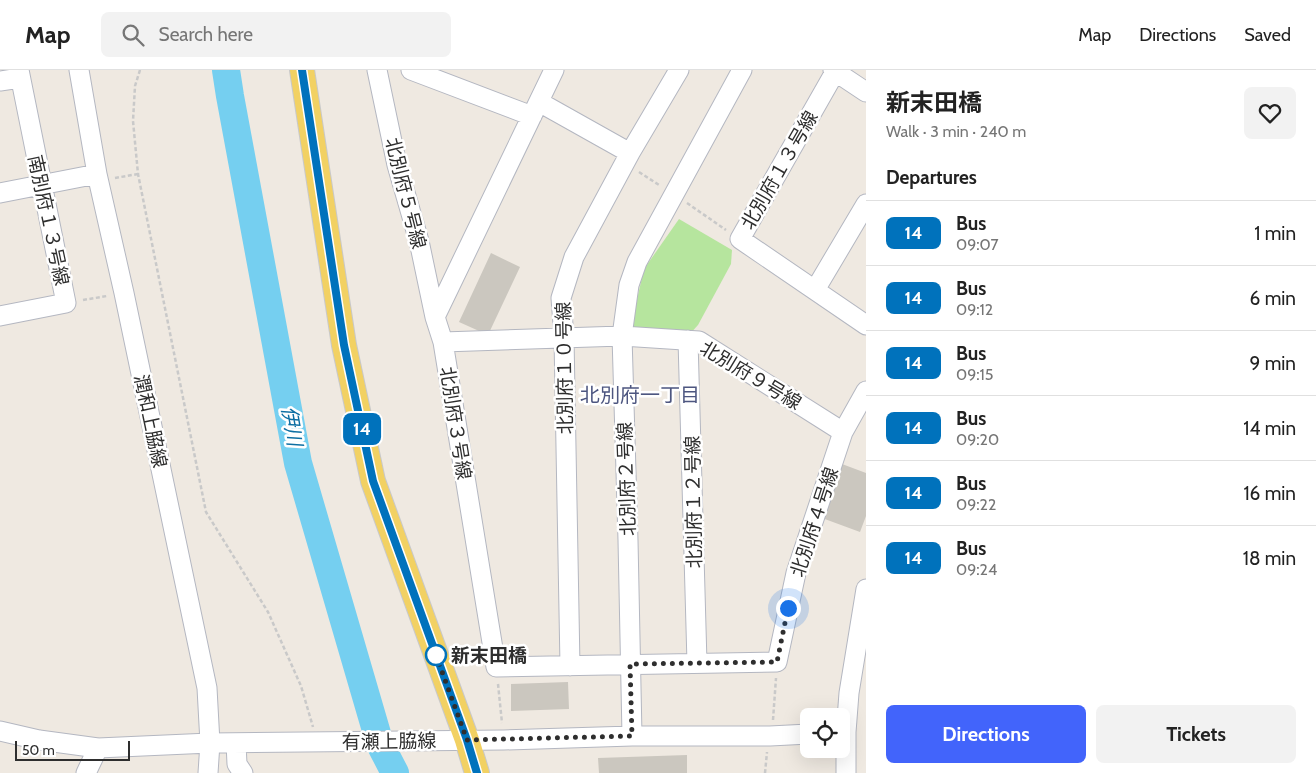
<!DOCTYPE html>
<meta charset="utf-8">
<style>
body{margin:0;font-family:Cabin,"Noto Sans JP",sans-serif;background:#f2f2f2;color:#222;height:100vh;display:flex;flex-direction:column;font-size:19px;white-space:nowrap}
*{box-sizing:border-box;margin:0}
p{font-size:16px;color:#767676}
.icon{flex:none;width:28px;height:28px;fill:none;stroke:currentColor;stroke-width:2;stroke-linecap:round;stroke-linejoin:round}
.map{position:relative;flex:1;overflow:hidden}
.drawer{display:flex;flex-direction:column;background:#fff;width:450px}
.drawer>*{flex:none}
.badge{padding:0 10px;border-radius:8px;font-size:18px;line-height:32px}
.buttons{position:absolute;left:800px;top:638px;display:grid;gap:10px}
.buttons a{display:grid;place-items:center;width:50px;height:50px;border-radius:8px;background:#fff;box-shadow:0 5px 20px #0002;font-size:25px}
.scale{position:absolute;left:15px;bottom:12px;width:115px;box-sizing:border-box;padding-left:5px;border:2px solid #2e2e2e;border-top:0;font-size:14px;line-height:18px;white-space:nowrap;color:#2e2e2e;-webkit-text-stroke:4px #fff;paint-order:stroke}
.you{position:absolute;width:25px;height:25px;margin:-12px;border:4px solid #fff;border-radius:50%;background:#1a73e8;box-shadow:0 0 0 8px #1a73e833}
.map>.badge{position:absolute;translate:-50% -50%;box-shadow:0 0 0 2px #fff}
h2{padding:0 20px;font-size:19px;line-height:45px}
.round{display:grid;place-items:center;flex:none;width:52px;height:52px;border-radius:8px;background:#f2f2f2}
.head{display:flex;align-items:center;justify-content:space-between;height:85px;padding:0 20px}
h1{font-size:24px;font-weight:700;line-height:38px}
.cta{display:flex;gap:10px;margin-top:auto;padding:10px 20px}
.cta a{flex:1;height:58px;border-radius:8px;background:#4264fb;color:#fff;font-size:20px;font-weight:700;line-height:58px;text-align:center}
.cta a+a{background:#f2f2f2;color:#222}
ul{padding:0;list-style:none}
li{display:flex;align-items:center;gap:15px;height:65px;padding:0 20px;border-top:1px solid #e0e0e0}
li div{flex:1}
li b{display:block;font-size:19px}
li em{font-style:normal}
li .badge{min-width:55px;font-weight:700;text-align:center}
header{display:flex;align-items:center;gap:30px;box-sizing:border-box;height:70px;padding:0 25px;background:#fff;border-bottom:1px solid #e0e0e0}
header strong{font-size:24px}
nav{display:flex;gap:28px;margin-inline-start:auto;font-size:18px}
.search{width:350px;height:45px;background:#f2f2f2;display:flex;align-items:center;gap:12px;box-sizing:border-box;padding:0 18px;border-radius:8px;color:#767676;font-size:19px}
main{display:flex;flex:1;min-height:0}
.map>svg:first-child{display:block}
</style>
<header>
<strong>Map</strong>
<div class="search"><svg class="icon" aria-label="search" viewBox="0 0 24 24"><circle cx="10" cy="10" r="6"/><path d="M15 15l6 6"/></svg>Search here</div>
<nav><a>Map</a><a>Directions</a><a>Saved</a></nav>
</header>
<main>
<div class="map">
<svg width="866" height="703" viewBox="0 0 866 703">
<rect width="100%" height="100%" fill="#efe9e1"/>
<path fill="#b6e59e" d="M679,149L732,180L731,194L698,255L688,266L634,262L631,255L644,199Z"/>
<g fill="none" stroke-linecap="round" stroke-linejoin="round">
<path stroke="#75cff0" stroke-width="28" d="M226,0L230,26L298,393L380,674L395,703"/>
</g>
<path fill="#cbc7bf" d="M491,183L520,197L488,265L459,252Z
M842,394L866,403V446L860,462L822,448Z
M568,612L569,639L511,641V614Z
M687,685V703H599L598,688Z"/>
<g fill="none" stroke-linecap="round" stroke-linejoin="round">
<defs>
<path id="minor" d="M79,0L97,104L124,223L207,618L210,673L208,703
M377,0L397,95L419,171L435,247
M411,0L532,46
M554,0L435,247L443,272L496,597L777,592L796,503L843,362L866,321
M833,0L866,22
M835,2L740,169L866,255
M0,11L20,8
M539,32L630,83
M0,123L97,104
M815,220L866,134
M0,246L66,233L19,0
M688,270L697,593
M443,272L622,266L699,271L843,362
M570,596L564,268L561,228L574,187L630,83L679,0
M0,661L39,670L98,678L210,673L504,670L632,666H770L809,664
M632,666L628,470L622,266L629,215L637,192L742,0
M236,673L237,694L243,703
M86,703L98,678
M846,703V662L849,623L866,519"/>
<path id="major" d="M302,0L344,275L373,411L467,670L477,703"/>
</defs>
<use href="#minor" stroke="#b4b7c1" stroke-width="21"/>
<use href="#major" stroke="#c9c9c9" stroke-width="26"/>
<path stroke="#c9c9c9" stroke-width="2.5" stroke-dasharray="4 2.5" stroke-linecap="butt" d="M140,0L135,16L133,51L138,104L206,442L268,542L301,616L313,657
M639,102L659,115
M115,108L138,104
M687,133L726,160
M83,230L107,226
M498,614L502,653
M773,650L776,608
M765,703L767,682"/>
<use href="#minor" stroke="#fff" stroke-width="19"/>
<use href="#major" stroke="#f2d163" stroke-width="24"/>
</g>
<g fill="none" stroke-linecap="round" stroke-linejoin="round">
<defs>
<path id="line" d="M302,0L344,275L373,411L467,670L477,703"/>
</defs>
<use href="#line" stroke="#fff" stroke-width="11"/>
<use href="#line" stroke="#0072bc" stroke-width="8"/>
<path stroke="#2e2e2e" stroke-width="5" stroke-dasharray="0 9" d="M436,585L433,577L467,670L632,666L630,594L777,592L788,538"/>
</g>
<circle fill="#fff" stroke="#0072bc" stroke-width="2.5" cx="436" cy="585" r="10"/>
<g text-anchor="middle" stroke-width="5" stroke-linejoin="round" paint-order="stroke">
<g font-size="19" fill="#2e2e2e" stroke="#fff">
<text transform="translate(779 100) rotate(-60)" y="7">北別府１３号線</text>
<text transform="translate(406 123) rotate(76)" y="7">北別府５号線</text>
<text transform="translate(49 150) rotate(78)" y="7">南別府１３号線</text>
<text transform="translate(564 298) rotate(-91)" y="7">北別府１０号線</text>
<text transform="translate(751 305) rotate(31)" y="7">北別府９号線</text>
<text transform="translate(151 351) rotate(78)" y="7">潤和上脇線</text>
<text transform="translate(456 353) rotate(81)" y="7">北別府３号線</text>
<text transform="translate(626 409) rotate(-92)" y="7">北別府２号線</text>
<text transform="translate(693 432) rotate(-91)" y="7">北別府１２号線</text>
<text transform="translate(814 452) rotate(-72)" y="7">北別府４号線</text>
<text transform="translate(389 671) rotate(-1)" y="7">有瀬上脇線</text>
</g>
<g font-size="19" font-weight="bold" fill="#2e2e2e" stroke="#fff" text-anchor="start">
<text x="451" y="592">新末田橋</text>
</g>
<g font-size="20" fill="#4d5680" stroke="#fff">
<text x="640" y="332">北別府一丁目</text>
</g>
<g font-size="20" font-style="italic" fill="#0d6fa3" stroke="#fff">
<text transform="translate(292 356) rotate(80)" y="7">伊川</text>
</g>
</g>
</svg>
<div class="buttons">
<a><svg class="icon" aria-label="locate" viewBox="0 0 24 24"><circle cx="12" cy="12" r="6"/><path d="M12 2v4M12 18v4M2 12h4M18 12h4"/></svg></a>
</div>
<div class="scale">50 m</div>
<div class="you" style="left:788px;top:538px"></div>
<b class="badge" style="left:362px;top:359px;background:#0072bc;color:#fff">14</b>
</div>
<section class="drawer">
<div class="head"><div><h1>新末田橋</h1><p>Walk · 3 min · 240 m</p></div><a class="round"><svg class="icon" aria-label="heart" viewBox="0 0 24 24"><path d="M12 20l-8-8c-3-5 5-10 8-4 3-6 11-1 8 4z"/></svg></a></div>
<h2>Departures</h2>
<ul>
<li><span class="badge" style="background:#0072bc;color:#fff">14</span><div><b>Bus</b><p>09:07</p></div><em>1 min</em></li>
<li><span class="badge" style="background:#0072bc;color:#fff">14</span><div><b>Bus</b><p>09:12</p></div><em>6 min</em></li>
<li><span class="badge" style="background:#0072bc;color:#fff">14</span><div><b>Bus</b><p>09:15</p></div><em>9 min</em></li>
<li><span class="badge" style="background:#0072bc;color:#fff">14</span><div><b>Bus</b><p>09:20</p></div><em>14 min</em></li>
<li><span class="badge" style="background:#0072bc;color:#fff">14</span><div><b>Bus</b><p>09:22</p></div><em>16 min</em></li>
<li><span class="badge" style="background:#0072bc;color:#fff">14</span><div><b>Bus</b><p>09:24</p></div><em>18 min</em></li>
</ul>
<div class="cta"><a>Directions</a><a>Tickets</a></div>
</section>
</main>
